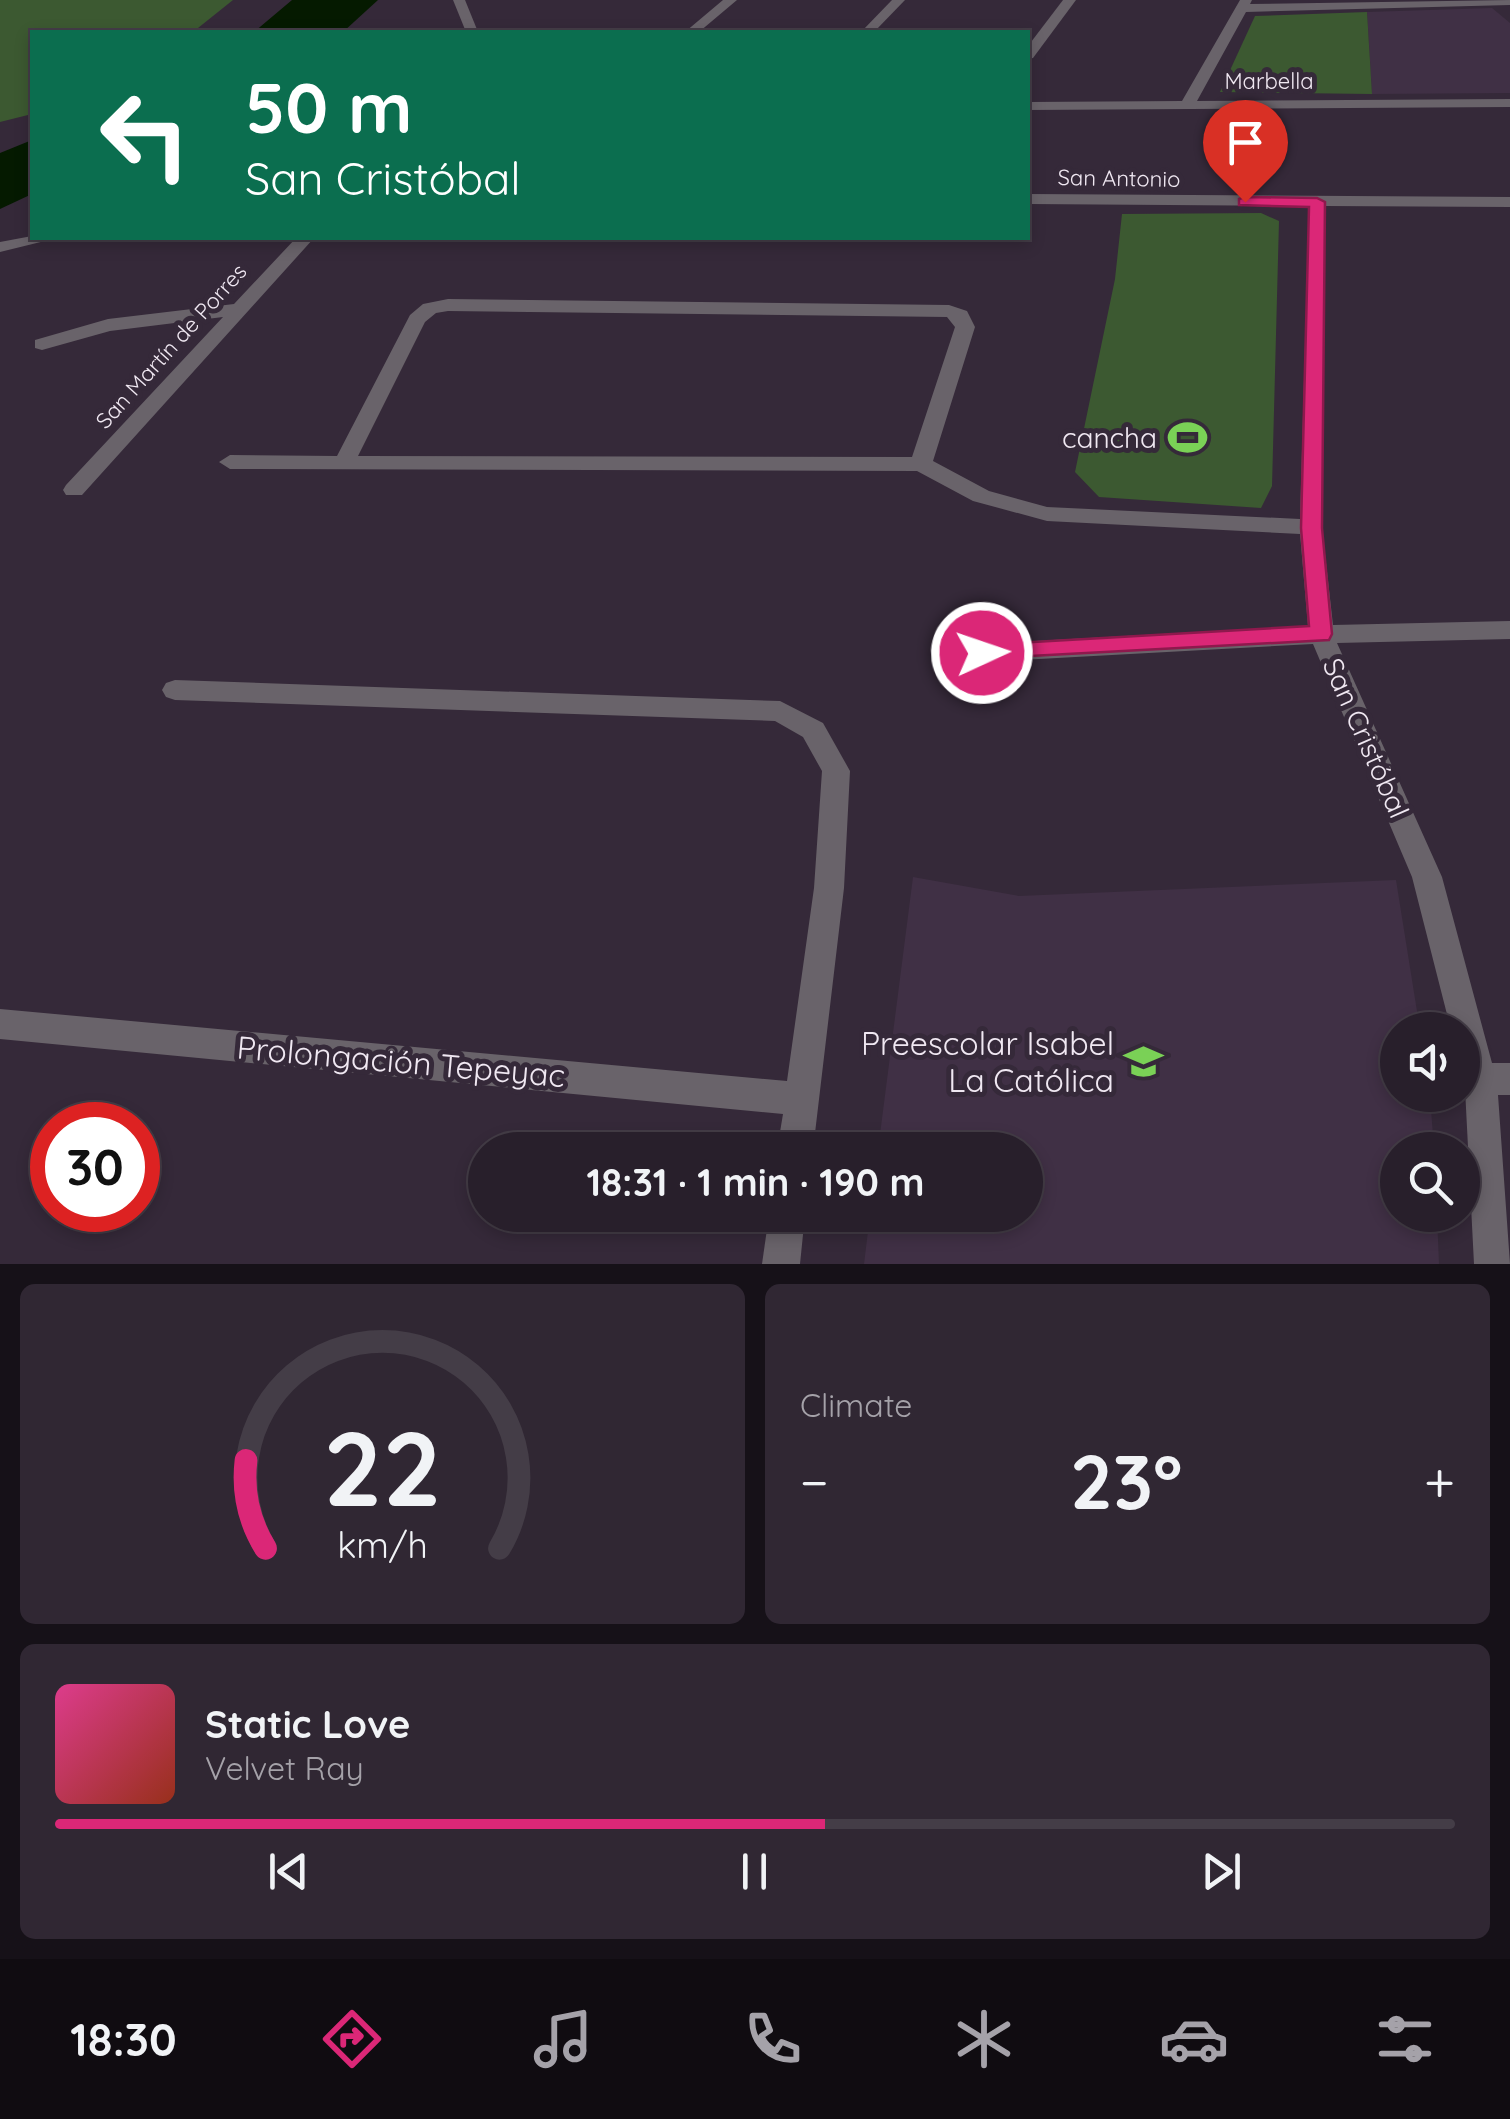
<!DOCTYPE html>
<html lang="en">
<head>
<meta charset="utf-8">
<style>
	:root { --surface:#281f2b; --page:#302733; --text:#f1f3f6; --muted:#a5a2a9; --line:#443d47; --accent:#db2777 }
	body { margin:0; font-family:Quicksand,sans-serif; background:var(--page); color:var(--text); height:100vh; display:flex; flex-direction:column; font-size:38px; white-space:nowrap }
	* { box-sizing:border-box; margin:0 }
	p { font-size:32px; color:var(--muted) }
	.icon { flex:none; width:55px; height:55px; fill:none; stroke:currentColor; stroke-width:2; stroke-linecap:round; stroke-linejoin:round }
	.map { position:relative; height:1264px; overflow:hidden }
	.panel { display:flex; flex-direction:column; gap:20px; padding:20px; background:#161118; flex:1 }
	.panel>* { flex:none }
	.hud { position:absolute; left:30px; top:30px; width:1000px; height:210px; border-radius:0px; box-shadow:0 5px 15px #0003,0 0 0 2px var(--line); background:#0b6e4f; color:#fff; overflow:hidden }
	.buttons { position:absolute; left:1380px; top:1012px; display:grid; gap:20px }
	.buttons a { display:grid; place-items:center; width:100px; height:100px; border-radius:50%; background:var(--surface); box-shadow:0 5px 15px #0003,0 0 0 2px var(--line); font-size:50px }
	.speed { position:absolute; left:30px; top:1102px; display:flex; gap:20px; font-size:50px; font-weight:700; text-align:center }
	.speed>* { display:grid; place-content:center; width:130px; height:130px; border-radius:50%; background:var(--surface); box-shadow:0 5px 15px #0003,0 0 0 2px var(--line); line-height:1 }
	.speed .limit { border:15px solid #d22; background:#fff; color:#111 }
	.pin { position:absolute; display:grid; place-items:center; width:85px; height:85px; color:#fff; margin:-102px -42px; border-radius:50% 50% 50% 0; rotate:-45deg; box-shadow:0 0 10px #0007 }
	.pin .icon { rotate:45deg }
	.me { position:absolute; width:110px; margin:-55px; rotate:87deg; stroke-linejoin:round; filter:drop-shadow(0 0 8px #0008) }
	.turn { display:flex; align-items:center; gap:35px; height:210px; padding:0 50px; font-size:45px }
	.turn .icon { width:130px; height:130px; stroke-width:2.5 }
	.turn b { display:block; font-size:70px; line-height:85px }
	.big { font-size:75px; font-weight:700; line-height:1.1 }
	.panel .tile { flex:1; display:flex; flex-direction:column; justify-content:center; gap:15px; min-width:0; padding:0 35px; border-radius:15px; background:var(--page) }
	.panel .dial { align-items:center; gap:0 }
	.dial svg { height:260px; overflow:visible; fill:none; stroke:var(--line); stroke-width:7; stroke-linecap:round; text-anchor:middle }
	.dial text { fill:var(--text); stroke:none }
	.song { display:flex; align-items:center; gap:30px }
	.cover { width:120px; height:120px; border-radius:15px; background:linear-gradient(135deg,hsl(330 70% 55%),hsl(10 70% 35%)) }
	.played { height:10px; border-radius:5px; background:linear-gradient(90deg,var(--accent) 55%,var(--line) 55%) }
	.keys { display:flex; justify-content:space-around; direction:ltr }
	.heat { display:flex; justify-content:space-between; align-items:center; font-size:55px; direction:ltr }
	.panel .tiles { flex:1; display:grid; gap:20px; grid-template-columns:1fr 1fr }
	.tile:last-child { grid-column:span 2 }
	.trip { position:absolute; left:468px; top:1132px; width:575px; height:100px; border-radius:50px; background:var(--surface); box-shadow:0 5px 15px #0003,0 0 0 2px var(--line); font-weight:700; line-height:100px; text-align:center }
	.tab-bar { display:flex; height:160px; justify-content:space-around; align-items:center; background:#100c11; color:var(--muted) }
	.tab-bar .icon { width:70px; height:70px }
	.tab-bar .on { color:var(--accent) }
	.tab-bar b { font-size:45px; color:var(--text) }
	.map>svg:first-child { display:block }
</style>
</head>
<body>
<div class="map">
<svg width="1510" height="1264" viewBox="0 0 1510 1264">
	<rect width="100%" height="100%" fill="#352939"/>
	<g fill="#403045">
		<path d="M1492,8l18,15v70l-138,1 -5,-82z"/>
		<path d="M913,877l106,19 377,-16 24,150h-22v65h32l4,55h-36v65h39l2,49h-575l6,-49h155v-65h-147z"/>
	</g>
	<g fill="#3c5931">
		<path d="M0,0h233l-40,32h-161v82l-32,8z"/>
		<path d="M1367,12l5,82 -152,-2 35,-76z"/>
		<path d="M1261,213l18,8 -7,265 -11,22 -162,-11 -24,-25 40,-193 7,-65z"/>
	</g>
	<g fill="#051a00">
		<path d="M292,0h86l-35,32h-89z"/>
		<path d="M32,140v54l-32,15v-56z"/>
	</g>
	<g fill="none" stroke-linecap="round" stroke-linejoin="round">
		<g fill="#69636a" fill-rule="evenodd">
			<path d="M453,0h12l13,32h-12z"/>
			<path d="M723,0h14l-38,32h-14z"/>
			<path d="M892,0h13l-31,32h-13z"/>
			<path d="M1063,0h13l-43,58 -5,1v-13z"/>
			<path d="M1240,0h12l-2,4 260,-4v5l-264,7 -49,89 313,-2v8l-482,3v-8l154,-1z"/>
			<path d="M1028,194l482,3v10l-185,-1 -3,321 11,98 177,-4v18l-173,4 105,234 50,186h18v32h-12l12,169h-36l-12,-234h-11l-39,-153 -99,-233 -331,18 -9,-2 -4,-7 4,-7 9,-2 326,-18 -8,-92 -253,-13 -74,-20 -56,-30 -687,-2 -11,-7 11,-7 107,1 73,-141 13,-11 25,-5 501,6 18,6 8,16 -42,134 56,30 58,16 253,12 9,-313 -281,-2zM448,311l499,6 8,10 -43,130 -554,-1 67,-134 11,-9z"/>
			<path d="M32,236l25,2 -57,14v-10z"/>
			<path d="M296,238h18l-232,257h-16l-3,-5 3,-5 157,-168 -113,14 -68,19 -7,-2v-8l73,-21 126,-15z"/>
			<path d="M175,680l605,21 43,22 27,48 -6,117 -31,262h-36l6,-36 -783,-75v-30l787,72 27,-193 8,-117 -19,-34 -28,-16 -600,-21 -9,-3 -4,-7 4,-7z"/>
			<path d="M769,1215h36l-5,49h-38z"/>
		</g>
	</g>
	<path fill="#db2777" stroke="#8e194d" stroke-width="2.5" d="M1245,197l72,1 8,4 -3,326 10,106 -3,6 -355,19 -4,-6 4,-6 8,-2 327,-19 -8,-98 8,-321 -70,-2v-6z"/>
	<defs>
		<symbol id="stadium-bare" viewBox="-9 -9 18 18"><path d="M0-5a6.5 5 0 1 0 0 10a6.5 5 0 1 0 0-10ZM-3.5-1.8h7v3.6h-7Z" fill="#7ad156" stroke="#352939" stroke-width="2.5" paint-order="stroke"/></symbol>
		<symbol id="school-bare" viewBox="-9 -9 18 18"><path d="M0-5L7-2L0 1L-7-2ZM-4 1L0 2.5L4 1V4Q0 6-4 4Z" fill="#7ad156" stroke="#352939" stroke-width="2.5" paint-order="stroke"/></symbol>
	</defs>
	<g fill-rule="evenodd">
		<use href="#stadium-bare" x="1160" y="410" width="55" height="55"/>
		<use href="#school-bare" x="1116" y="1034" width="55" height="55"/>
	</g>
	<g text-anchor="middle" stroke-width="10" stroke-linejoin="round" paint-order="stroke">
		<g font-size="22" fill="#f0e8f2" stroke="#352939">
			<text x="1269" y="89">Marbella</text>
			<text transform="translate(1119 178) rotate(1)" y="8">San Antonio</text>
			<text transform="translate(171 346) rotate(-48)" y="8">San Martín de Porres</text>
		</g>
		<g font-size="28" fill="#f0e8f2" stroke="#352939" text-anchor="end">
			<text x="1157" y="448">cancha</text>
		</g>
		<g font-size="28" fill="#f0e8f2" stroke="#352939">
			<text transform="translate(1366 738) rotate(66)" y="10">San Cristóbal</text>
		</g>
		<g font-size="32" fill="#f0e8f2" stroke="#352939" text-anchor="end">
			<text x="1114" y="1055">Preescolar Isabel<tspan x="1114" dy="37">La Católica</tspan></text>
		</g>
		<g font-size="32" fill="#f0e8f2" stroke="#352939">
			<text transform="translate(401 1062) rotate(5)" y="11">Prolongación Tepeyac</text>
		</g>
	</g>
</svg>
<div class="buttons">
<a><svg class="icon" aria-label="sound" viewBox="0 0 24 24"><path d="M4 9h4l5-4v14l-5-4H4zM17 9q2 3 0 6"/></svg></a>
<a><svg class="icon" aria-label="search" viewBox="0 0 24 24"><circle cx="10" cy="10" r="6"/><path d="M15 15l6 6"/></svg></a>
</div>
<div class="speed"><div class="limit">30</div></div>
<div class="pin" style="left:1245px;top:202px;background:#d93025"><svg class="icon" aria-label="arrive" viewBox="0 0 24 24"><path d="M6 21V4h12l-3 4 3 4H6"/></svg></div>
<svg class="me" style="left:982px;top:653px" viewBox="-20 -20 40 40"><circle r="17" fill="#db2777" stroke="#fff" stroke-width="3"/><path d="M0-11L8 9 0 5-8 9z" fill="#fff"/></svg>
<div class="trip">18:31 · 1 min · 190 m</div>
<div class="hud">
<div class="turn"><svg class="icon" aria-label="left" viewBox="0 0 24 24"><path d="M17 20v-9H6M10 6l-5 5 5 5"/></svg><div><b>50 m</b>San Cristóbal</div></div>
</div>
</div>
<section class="panel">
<div class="tiles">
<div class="tile dial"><svg viewBox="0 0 100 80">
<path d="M14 69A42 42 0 1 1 86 69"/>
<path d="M14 69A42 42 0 0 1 8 42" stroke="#db2777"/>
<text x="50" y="56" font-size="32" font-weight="700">22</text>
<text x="50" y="72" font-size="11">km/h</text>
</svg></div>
<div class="tile"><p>Climate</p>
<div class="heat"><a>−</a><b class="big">23°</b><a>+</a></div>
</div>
<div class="tile">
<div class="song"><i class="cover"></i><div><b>Static Love</b><p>Velvet Ray</p></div></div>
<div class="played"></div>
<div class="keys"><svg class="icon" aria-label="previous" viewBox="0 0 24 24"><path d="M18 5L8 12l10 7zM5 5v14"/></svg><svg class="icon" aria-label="pause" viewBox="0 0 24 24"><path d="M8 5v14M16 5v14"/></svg><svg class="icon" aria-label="next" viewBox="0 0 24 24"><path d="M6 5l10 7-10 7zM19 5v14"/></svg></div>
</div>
</div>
</section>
<nav class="tab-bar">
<b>18:30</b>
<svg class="icon on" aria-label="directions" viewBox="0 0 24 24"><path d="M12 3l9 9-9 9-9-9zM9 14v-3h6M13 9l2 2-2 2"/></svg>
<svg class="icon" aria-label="music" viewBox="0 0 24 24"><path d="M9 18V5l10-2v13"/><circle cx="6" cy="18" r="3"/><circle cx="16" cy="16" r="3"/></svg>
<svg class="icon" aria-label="phone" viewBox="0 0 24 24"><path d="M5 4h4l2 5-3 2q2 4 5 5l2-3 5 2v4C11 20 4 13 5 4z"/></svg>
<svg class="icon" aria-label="climate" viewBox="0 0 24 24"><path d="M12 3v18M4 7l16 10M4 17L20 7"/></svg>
<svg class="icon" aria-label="car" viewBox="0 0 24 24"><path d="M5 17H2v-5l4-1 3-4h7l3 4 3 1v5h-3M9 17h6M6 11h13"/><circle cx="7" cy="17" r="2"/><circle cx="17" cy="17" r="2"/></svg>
<svg class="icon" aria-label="filters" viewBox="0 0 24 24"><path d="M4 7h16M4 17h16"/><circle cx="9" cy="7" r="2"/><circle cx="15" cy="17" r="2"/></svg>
</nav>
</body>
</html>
